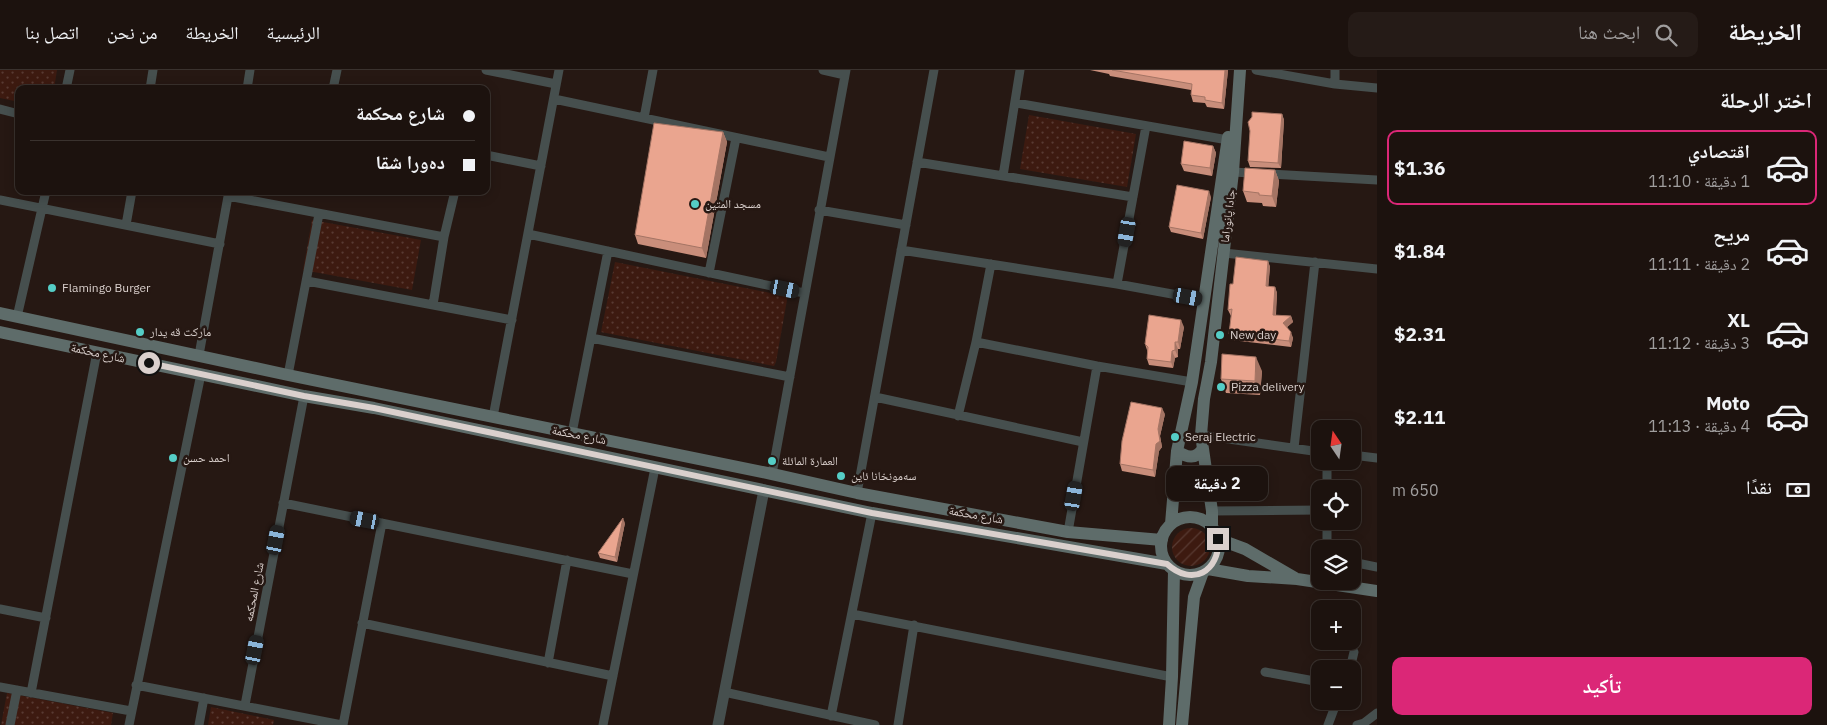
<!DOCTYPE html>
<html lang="ar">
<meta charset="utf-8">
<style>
body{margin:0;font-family:"IBM Plex Sans","Noto Naskh Arabic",sans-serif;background:#251b17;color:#f1f3f6;direction:rtl;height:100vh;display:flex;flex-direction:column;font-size:19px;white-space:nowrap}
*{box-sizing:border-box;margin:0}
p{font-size:16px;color:#a09e9e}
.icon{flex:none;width:28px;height:28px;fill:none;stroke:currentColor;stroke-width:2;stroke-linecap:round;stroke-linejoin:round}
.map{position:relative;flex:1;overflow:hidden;direction:ltr}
.side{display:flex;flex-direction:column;background:#1c120e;width:450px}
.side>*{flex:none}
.banner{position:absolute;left:15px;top:15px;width:475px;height:110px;border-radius:10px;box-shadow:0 2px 12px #0003,0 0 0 1px #3a322e;direction:rtl;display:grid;align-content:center;height:110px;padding:0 15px;background:#1c120e}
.needle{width:32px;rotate:347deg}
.fabs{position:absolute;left:1311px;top:350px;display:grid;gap:10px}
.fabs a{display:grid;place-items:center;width:50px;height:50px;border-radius:10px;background:#1c120e;box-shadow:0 2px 12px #0003,0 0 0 1px #3a322e;font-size:25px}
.end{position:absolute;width:22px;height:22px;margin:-11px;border:6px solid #dad0cd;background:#111;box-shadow:0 0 0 2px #111}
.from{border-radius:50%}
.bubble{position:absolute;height:35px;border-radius:10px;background:#1c120e;box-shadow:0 2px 12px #0003,0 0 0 1px #3a322e;font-size:16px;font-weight:700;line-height:35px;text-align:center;direction:rtl}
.car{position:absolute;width:15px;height:30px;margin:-15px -8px;border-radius:6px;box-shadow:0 0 4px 1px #0007;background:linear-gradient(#222 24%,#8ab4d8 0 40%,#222 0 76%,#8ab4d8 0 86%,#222 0)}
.banner b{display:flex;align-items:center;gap:18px;height:48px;font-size:19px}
.banner b+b{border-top:1px solid #3a322e}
.banner i{width:12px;height:12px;background:#f1f3f6}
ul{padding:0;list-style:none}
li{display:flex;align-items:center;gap:15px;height:75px;margin:0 10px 8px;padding:0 5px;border:2px solid transparent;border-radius:10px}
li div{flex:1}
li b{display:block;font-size:19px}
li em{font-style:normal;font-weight:700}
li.active{border-color:#db2777}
li>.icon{width:45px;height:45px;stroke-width:1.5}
h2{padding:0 15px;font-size:22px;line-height:60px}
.pay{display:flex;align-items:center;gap:12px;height:55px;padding:0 15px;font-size:19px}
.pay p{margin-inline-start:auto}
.button{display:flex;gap:10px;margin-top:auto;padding:10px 15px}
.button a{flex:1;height:58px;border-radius:10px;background:#db2777;color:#fff;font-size:20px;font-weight:700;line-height:58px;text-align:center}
header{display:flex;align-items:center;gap:30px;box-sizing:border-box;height:70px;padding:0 25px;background:#1c120e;border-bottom:1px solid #3a322e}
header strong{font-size:24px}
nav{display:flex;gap:28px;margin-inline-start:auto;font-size:18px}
.search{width:350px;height:45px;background:#251b17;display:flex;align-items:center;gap:12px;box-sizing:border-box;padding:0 18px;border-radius:10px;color:#a09e9e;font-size:19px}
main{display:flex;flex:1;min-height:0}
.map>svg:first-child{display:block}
.grass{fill:url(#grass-dots)}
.garden{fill:url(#garden-furrows)}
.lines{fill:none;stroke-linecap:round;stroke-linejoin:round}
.minor{stroke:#464f4e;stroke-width:9}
.tertiary{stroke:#464f4e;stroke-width:11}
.secondary{stroke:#5e6c6a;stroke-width:12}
.wall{fill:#c98e7b}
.shaded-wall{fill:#a47464}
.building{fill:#eaa58f;stroke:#a47464}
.route{stroke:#dad0cd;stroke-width:6}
.poi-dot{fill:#55cdc6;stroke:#261813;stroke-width:2}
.labels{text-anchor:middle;stroke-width:5;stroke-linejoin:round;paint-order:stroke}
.poi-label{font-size:12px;fill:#dad0cd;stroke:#261813;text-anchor:start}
.street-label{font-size:12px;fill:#dad0cd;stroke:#261813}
</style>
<header>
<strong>الخريطة</strong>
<div class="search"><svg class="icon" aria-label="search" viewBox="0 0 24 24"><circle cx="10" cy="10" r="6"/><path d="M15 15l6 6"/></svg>ابحث هنا</div>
<nav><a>الرئيسية</a><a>الخريطة</a><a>من نحن</a><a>اتصل بنا</a></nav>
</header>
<main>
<section class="side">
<h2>اختر الرحلة</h2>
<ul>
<li class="active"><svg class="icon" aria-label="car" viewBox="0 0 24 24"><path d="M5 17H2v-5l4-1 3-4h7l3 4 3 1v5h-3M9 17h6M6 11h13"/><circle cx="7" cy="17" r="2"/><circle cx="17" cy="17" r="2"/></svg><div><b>اقتصادي</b><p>1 دقيقة · 11:10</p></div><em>$1.36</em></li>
<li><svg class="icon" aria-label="car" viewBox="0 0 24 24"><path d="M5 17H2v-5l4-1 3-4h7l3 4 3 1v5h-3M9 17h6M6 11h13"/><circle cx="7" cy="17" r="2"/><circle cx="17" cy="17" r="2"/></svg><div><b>مريح</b><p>2 دقيقة · 11:11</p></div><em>$1.84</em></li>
<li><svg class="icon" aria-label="car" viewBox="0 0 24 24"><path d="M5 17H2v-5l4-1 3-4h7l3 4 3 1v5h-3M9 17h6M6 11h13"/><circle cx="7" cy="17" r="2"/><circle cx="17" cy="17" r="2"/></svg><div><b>XL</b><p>3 دقيقة · 11:12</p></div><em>$2.31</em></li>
<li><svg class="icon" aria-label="car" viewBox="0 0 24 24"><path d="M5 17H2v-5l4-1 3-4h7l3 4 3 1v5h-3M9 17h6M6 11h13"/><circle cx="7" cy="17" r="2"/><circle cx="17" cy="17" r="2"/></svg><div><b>Moto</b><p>4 دقيقة · 11:13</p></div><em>$2.11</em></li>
</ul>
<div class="pay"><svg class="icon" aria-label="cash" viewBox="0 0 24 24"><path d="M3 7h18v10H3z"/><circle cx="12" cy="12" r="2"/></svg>نقدًا<p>650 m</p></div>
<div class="button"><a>تأكيد</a></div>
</section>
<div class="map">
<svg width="1377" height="655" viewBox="0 0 1377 655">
<defs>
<pattern id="grass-dots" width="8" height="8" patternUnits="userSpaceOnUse" patternTransform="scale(1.25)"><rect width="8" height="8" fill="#3d1a10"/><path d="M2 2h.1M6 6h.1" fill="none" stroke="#583a32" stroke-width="1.8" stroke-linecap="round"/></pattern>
<pattern id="garden-furrows" width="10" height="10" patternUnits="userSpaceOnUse" patternTransform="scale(1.25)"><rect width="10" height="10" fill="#3d1a10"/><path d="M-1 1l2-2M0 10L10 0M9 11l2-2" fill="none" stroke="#583a32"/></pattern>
</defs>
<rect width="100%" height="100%" fill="#261813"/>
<!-- grass -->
<path class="grass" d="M0,0H57L54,19H19V32L0,28Z
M1029,45L1136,64L1127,117L1020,99Z
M312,150L421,170L412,220L303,200Z
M615,192L786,226L787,230L776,292L774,296L601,262Z
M7,623L113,643L111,655H1Z
M211,637L274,650L273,655H208Z"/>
<!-- garden -->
<path class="garden" d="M1172 477a19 19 0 1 1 38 0a19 19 0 1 1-38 0Z"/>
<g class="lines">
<!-- minor -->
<path class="minor" d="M486,0L556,14
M823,0L845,5
M1256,0L1335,14L1377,18
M1335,14V0
M66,19L70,0
M150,19L153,0
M247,19L250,0
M333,19L337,0
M554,29L829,87
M1016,33L1228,70
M0,39L19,44
M644,48L653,0
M486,85L541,96
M917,92L1133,127
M1233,102L1377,110
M1003,106L1020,0
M228,126L444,167
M0,130L220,174
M819,140L906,155
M126,155L132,121
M528,164L804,223
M901,180L1117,214L1205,230
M1224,183L1377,199
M709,203L736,68
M307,211L512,250
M1117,214L1146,56
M433,235L444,167L455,121
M17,247L46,121
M591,268L790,307
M976,272L1097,296L1192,312
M199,285L229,121
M288,305L319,144
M875,327L1083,372
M958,346L976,272L991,194
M493,347L559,0
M572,363L608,181
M1201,365L1320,382
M1294,378L1315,192
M1352,385L1377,388
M1327,391V419
M772,404L846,0
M857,423L934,0
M283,433L633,504
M1212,441L1320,440
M1327,451V479
M1068,462L1097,296
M1352,492L1377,497
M0,539L46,548
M852,544L1172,607
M362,553L613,606
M548,593L567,490
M1350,599L1354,582
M1265,602L1320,612
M136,615L342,655
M0,617L131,641
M724,622L875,655
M31,623L97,282
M245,635L304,326
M831,646L872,443
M10,655L17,620
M129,655L201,304
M199,655L204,628
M343,655L382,453
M603,655L655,398
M898,655L914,555
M1328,655L1337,631
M1357,655L1364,653L1377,643"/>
<!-- tertiary -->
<path class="tertiary" d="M718,655L764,420"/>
<!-- secondary -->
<path class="secondary" d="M0,243L288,305L772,404L857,423L1068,462L1162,470
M0,262L304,326L374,338L872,443L1167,494
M1177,381C1186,387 1195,390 1202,380
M1161 476a29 29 0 1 1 58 0a29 29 0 1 1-58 0Z
M1171,454L1177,381L1192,312L1228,67
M1212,457V441L1201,365L1204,329L1211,292L1233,102L1240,0
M1218,469L1245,479L1295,508
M1208,499L1248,506L1297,509L1377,521
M1169,655L1172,607L1174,500
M1182,655L1194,527L1203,502"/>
</g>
<!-- wall -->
<path class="wall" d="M1090,0H1228L1224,39L1207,37L1205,33L1193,32L1191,25V20L1110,6L1109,4Z
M1282,44L1284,50L1281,98L1250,97L1248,91Z
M723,62L727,72L706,188L638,174L635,165Z
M1213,76L1216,83L1212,106L1184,101L1181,94Z
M1275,100L1279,111L1276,137L1263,136L1262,133L1247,132L1243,121Z
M1211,127L1203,169L1171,162L1169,157Z
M1268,191L1270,197L1268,216L1275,217L1277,223L1276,245L1291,246L1293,252L1287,257L1293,268L1291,277L1231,270L1229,264L1231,246L1228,240L1233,214Z
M1184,257L1180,279H1178V287L1175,288L1173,298L1149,295L1147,289V280L1145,274Z
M1262,301L1260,325L1226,323L1221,309Z
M1165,344L1160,366L1162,377L1159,381L1155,407L1122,401L1120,394Z
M625,453L617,492L600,488L598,483Z"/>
<!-- shaded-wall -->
<path class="shaded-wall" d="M1225,0H1228L1224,39L1222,33Z
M1282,44L1284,50L1281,98L1278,93Z
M723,62L727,72L706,188L702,178Z
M1213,76L1216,83L1212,106L1210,98Z
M1275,100L1279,111L1276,137L1272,126Z
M1209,121L1211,127L1203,169L1201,163Z
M1268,191L1270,197L1268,222L1266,216Z
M1275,217L1277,223L1275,251L1273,245Z
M1291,246L1293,252L1285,259L1283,253Z
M1181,250L1184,257L1180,279L1178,272Z
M1291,262L1293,268L1291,277L1289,271Z
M1175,272L1178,279V287L1175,280Z
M1172,281L1175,288L1173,298L1171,292Z
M1256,287L1262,301L1260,325L1255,311Z
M1162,338L1165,344L1160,366L1162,377L1159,381L1155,407L1153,400L1158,359Z
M623,448L625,453L617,492L615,487Z"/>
<!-- building -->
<path class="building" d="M1112,0H1225L1222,33L1205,30V27L1191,25L1192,14Z
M1252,42L1282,44L1278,93L1248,91L1250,61L1248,52L1252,47Z
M654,53L723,62L702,178L635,165Z
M1184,71L1213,76L1210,98L1181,94Z
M1245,98L1275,100L1272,126L1259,125V123L1243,121Z
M1177,115L1209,121L1201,163L1169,157Z
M1236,187L1268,191L1266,216L1275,217L1273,245L1291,246L1283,253L1291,262L1289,271L1229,264L1232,239L1228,240L1230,214H1233Z
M1149,245L1181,250L1178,272H1175V280L1172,281L1171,292L1147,289L1148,277L1145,274Z
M1222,284L1256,287L1255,311L1221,309Z
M1131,332L1162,338L1158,359L1160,371L1156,374L1153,400L1120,394L1122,371Z
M623,448L615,487L598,483Z"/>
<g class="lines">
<!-- route -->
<path class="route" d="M149,293L304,326L374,338L872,443L1167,494C1192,517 1220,502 1218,469"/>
</g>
<!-- markers -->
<g class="poi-dot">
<circle cx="695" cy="134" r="5"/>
<circle cx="52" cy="218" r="5"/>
<circle cx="140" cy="262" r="5"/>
<circle cx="1220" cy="265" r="5"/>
<circle cx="1221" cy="317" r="5"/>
<circle cx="1175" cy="367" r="5"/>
<circle cx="173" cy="388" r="5"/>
<circle cx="772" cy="391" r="5"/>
<circle cx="841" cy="406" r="5"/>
</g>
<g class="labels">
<!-- poi labels -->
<g class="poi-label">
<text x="705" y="138">مسجد المتين</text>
<text x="62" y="222">Flamingo Burger</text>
<text x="150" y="266">ماركت قه يدار</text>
<text x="1230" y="269">New day</text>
<text x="1231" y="321">Pizza delivery</text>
<text x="1185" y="371">Seraj Electric</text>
<text x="183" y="392">احمد حسن</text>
<text x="782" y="395">العمارة المائلة</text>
<text x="851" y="410">سەمونخانا ئاین</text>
</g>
<!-- street labels -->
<g class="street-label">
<text transform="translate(1228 146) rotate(-83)" y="4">جادا پانوراما</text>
<text transform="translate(98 283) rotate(12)" y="4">شارع محكمة</text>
<text transform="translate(579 365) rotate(11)" y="4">شارع محكمة</text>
<text transform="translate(976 445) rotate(10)" y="4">شارع محكمة</text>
<text transform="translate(254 522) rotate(-79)" y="4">شارع المحكمه</text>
</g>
</g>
</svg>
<div class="fabs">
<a><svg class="needle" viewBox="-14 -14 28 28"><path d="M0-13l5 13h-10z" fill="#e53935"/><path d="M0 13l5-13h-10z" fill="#a09e9e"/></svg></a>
<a><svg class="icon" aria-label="locate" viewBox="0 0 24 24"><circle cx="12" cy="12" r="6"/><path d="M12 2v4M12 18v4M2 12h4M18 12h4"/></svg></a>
<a><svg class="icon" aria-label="layers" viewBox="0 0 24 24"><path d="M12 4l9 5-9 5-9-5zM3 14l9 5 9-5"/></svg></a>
<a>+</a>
<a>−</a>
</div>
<i class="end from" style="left:149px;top:293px"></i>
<i class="end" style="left:1218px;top:469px"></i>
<div class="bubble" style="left:1166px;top:396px;width:102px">2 دقيقة</div>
<i class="car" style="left:1127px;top:162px;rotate:190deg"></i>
<i class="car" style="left:785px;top:219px;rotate:102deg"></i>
<i class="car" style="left:1188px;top:227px;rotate:100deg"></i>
<i class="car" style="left:1074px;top:426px;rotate:10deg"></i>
<i class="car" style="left:365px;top:450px;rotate:281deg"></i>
<i class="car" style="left:276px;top:470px;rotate:11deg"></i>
<i class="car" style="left:255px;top:580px;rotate:11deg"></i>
<div class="banner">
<b><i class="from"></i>شارع محكمة</b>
<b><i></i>ده‌ورا شقا</b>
</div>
</div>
</main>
